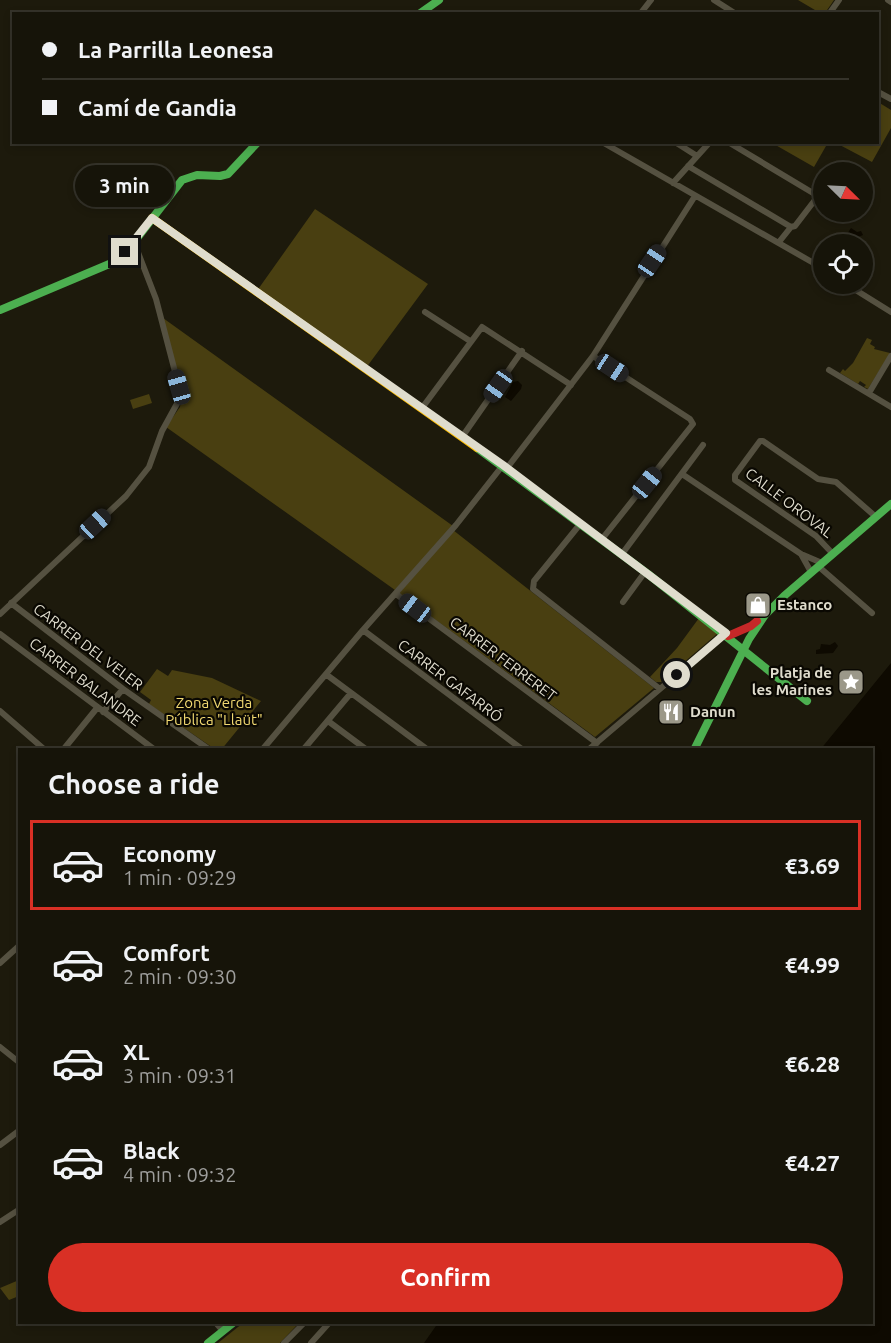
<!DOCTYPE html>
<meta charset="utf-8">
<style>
body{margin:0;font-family:Ubuntu,sans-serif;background:#1f1d12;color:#f1f3f6;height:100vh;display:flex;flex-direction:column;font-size:22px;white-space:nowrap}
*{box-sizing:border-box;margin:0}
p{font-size:20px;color:#9e9e9c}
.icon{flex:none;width:33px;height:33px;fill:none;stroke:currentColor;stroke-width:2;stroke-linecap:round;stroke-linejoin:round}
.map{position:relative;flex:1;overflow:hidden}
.side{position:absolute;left:18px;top:748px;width:855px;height:576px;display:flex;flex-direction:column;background:#161409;border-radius:0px;box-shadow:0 3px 9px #0003,0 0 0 2px #35332a}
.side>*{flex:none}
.top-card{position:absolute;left:12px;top:12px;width:867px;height:132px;border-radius:0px;box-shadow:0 3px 9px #0003,0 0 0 2px #35332a;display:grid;align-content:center;height:132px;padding:0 30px;background:#161409}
.needle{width:39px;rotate:114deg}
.controls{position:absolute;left:813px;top:162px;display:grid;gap:12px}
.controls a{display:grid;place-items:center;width:60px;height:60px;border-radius:50%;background:#161409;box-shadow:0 3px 9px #0003,0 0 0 2px #35332a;font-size:30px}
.end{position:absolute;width:27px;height:27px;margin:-14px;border:8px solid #dfdccd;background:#111;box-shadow:0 0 0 3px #111}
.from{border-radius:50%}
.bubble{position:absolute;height:42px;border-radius:21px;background:#161409;box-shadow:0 3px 9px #0003,0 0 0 2px #35332a;font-size:20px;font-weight:600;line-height:42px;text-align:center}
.car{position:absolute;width:18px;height:36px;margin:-18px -9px;border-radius:8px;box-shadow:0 0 4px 2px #0007;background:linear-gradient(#222 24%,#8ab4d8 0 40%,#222 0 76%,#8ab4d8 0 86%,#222 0)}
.top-card b{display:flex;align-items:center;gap:21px;height:57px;font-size:22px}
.top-card b+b{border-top:2px solid #35332a}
.top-card i{width:15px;height:15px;background:#f1f3f6}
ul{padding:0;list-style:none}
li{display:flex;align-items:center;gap:18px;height:90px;margin:0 12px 9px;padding:0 18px;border:3px solid transparent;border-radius:0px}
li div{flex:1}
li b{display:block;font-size:22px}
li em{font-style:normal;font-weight:600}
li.selected{border-color:#d93025}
li>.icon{width:54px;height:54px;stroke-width:1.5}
h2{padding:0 30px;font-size:27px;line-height:72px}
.button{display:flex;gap:12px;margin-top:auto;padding:12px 30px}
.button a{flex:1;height:69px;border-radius:36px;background:#d93025;color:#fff;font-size:24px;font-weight:600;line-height:69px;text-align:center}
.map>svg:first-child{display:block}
.green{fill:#493f11}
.water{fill:#0e0a01}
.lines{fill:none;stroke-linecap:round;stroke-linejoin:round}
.street{stroke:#555141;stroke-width:6}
.fast{stroke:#4caf50;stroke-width:8}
.slow{stroke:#ffc107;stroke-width:8}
.jam{stroke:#c62828;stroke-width:8}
.route{stroke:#dfdccd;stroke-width:8}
.labels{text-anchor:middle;stroke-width:4.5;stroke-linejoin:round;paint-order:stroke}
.street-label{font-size:15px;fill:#dfdccd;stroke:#0a0802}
.poi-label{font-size:15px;font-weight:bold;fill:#dfdccd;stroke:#0a0802;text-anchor:start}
.park-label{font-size:15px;fill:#f1d971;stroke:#0a0802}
</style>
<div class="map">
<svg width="891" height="1343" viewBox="0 0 891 1343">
<rect width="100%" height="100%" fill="#1d1a0c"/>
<!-- green -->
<path class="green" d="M798,0H834L825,13H820Z
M878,102L891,110V128L872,162L836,143L878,142Z
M772,143H821L826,146L814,167Z
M315,209L428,284L363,372L254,295Z
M163,318L453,526L395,590L166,427L180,407L182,393Z
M867,338L872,340L870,344L875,347L874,349L890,353L868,389L864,387L866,385L860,381L858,384L840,373L843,369L845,371L853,363Z
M149,394L152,403L133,409L130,400Z
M453,530L654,688L595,737L399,593Z
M699,618L716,631L717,634L661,682H656L650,677L677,648Z
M157,669L168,676L172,670L212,678L261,701L221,750H216L149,704L151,700L140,692Z
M19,1280V1296L9,1300L0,1288Z
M243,1323H299L280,1343H218Z"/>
<!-- water -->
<path class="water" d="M851,228L857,232L861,231L863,235L858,237L853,244H841Z
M518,381L522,385L521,389L511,401L505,397L513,382Z
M835,642L838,646L833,653L816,654V650L820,649L821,644L830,645Z
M891,663V1343H424L438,1323H872V750H820Z"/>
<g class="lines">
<!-- street -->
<path class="street" d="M714,0L736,14
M888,0L891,2
M640,14L651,0
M829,14L839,0
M878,92L891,99
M602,142L824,269
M675,142L697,156
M728,142L818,196L795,226L791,227L779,242
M688,166L791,227
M673,183L710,142
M846,284L891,312
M425,312L470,341
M593,356L690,419L693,424L602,539
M829,370L891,407
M869,393L891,356
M422,408L482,327L571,385
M462,437L522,351
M507,468L593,356L695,196
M682,474L801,554L822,563
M581,523L534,581L533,589L660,689
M622,554L703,445
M801,554L811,572
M833,554L816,536L735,480V475L760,441H763L818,479L836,482L876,517
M818,566L872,613
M396,594L597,743
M623,602L645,572
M11,603L123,689L210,750
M0,614L126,496L149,467L162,431L179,400V387L156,299L134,242
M363,630L523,750
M0,634L155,750
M327,675L428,750
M0,711L45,750
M103,712L123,689
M328,721L367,750
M63,750L97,708
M262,750L363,630L456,525L503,465
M303,750L351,693
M588,750L726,633
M0,963L20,945
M0,1047L20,1063
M0,1145L20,1130
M0,1222L20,1209
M216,1323L223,1331
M284,1343L304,1323
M311,1343L329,1323"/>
<!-- fast -->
<path class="fast" d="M419,14L439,0
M0,310L114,262L131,246L182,180L197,175L220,176L228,174L258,142
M477,448L648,574L807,701
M694,750L749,639L765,615L784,596L891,504
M208,1343L233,1323"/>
<!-- slow -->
<path class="slow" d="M152,218L477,448"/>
<!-- jam -->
<path class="jam" d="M728,636L751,626L757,621"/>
</g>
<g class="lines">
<!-- route -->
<path class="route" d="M125,252L152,218L503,465L726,633L677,675"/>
</g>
<!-- icons -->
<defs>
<symbol id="shop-square" viewBox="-11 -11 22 22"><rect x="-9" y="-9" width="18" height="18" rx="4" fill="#9b9889" stroke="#0a0802"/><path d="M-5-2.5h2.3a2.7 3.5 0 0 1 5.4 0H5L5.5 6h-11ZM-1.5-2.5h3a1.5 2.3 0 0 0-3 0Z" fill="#fff"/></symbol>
<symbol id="sight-square" viewBox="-11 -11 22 22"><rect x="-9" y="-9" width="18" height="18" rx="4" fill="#9b9889" stroke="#0a0802"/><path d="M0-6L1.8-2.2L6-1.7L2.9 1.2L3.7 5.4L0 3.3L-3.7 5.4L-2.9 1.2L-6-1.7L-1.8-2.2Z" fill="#fff"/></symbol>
<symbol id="restaurant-square" viewBox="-11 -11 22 22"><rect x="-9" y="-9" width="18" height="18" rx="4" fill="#9b9889" stroke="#0a0802"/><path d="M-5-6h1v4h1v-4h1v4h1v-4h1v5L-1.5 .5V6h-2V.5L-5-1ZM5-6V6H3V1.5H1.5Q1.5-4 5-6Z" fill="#fff"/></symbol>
</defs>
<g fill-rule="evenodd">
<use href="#shop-square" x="743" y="590" width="30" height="30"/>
<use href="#sight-square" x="836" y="667" width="30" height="30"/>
<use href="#restaurant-square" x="656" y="697" width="30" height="30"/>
</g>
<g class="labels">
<!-- street labels -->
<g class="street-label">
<text transform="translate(789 503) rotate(37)" y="5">CALLE OROVAL</text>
<text transform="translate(88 647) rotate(37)" y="5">CARRER DEL VELER</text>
<text transform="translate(503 659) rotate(37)" y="5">CARRER FERRERET</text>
<text transform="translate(450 681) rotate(37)" y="5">CARRER GAFARRÓ</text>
<text transform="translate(85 682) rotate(37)" y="5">CARRER BALANDRE</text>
</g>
<!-- poi labels -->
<g class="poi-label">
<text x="777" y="610">Estanco</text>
<text x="832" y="678" text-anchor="end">Platja de<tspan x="832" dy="17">les Marines</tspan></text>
<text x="690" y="717">Danun</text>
</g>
<!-- park labels -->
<g class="park-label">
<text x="214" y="708">Zona Verda<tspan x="214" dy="17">Pública "Llaüt"</tspan></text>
</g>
</g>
</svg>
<div class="controls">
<a><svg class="needle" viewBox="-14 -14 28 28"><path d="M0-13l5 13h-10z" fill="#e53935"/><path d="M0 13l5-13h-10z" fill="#9e9e9c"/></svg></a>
<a><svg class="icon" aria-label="locate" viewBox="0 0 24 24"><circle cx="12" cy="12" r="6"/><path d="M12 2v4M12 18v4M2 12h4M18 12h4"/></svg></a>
</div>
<i class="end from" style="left:677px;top:675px"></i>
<i class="end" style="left:125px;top:252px"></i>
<div class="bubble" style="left:75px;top:165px;width:99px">3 min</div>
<i class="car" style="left:652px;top:261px;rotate:34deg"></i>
<i class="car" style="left:612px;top:368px;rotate:123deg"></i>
<i class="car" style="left:498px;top:386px;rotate:215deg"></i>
<i class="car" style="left:179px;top:387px;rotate:344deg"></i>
<i class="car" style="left:647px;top:483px;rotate:39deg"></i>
<i class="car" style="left:95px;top:524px;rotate:47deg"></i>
<i class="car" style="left:415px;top:608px;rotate:307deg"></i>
<div class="top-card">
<b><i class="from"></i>La Parrilla Leonesa</b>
<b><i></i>Camí de Gandia</b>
</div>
<section class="side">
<h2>Choose a ride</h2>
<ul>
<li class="selected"><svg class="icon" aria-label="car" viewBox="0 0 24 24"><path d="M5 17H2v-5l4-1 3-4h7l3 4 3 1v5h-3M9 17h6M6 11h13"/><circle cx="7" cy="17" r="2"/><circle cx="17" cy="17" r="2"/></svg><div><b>Economy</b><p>1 min · 09:29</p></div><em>€3.69</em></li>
<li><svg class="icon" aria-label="car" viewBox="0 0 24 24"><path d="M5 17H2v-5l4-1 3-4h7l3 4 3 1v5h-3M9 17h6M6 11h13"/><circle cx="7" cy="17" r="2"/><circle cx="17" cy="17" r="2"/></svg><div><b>Comfort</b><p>2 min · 09:30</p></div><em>€4.99</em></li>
<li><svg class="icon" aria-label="car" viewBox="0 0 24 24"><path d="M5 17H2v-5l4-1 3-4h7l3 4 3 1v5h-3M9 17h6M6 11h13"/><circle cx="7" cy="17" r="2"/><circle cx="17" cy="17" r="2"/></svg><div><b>XL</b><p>3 min · 09:31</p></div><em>€6.28</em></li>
<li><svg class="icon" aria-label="car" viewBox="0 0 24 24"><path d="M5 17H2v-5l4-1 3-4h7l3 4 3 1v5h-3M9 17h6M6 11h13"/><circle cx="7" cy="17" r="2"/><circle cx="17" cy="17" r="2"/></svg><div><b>Black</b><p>4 min · 09:32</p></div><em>€4.27</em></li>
</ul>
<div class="button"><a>Confirm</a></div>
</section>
</div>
